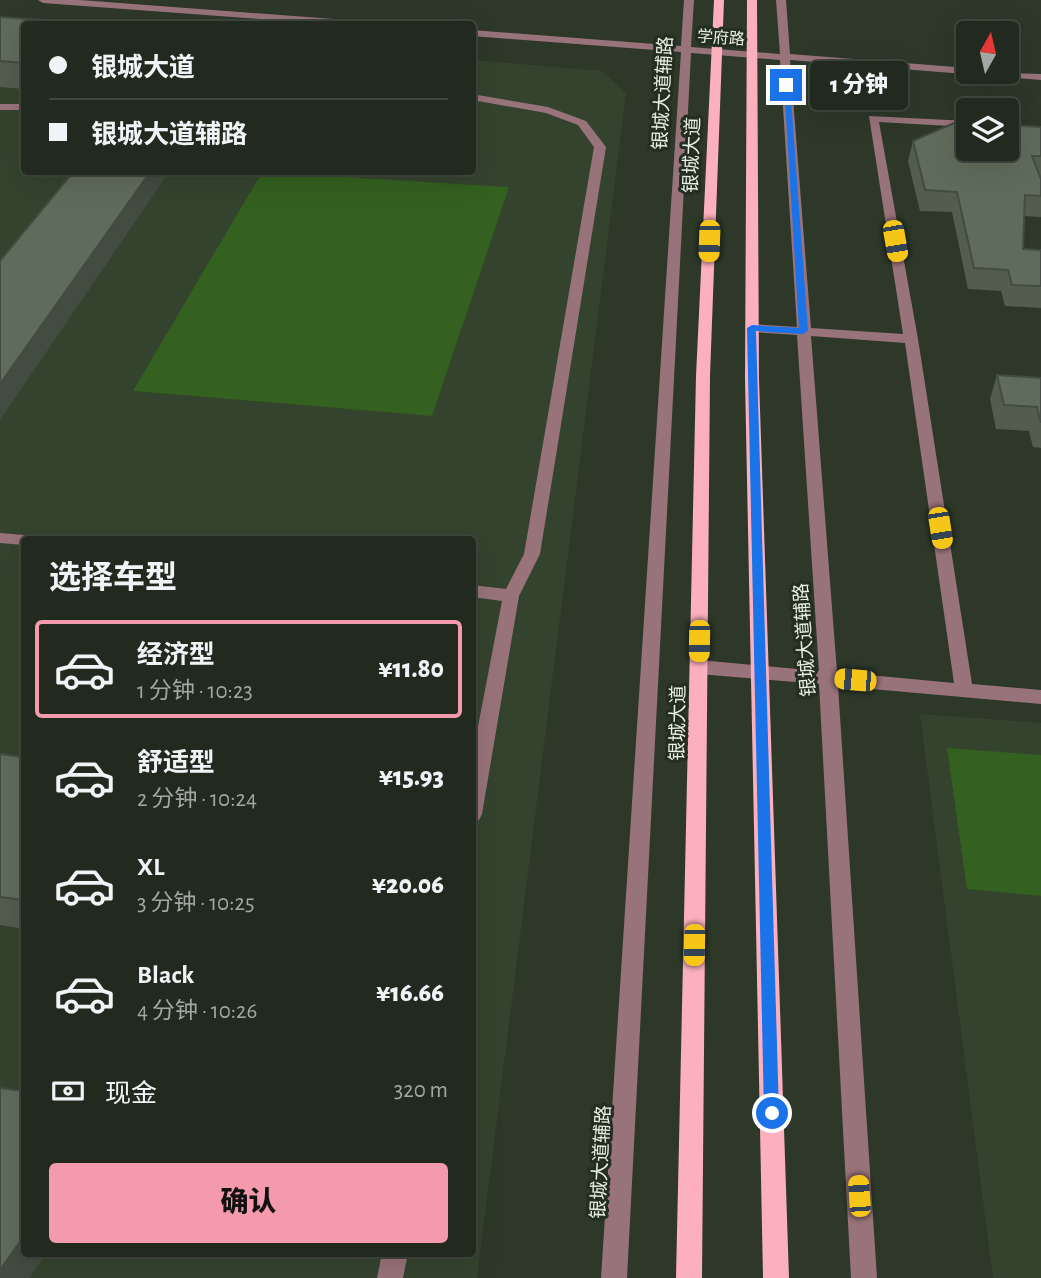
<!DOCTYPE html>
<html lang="zh">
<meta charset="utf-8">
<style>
body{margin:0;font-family:"Alegreya Sans","Noto Sans SC",sans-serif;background:#2a3228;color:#f1f3f6;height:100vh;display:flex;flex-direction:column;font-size:26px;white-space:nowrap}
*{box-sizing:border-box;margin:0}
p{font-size:23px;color:#a2a7a4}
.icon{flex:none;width:38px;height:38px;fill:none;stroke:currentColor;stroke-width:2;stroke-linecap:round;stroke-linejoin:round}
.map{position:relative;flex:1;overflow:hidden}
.panel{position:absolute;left:21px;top:536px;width:455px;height:721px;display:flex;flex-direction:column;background:#222a1f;border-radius:7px;box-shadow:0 7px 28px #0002,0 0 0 2px #3f463d}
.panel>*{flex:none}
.hud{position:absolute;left:21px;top:21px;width:455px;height:154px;border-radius:7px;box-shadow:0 7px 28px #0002,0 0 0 2px #3f463d;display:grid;align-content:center;height:154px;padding:0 28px;background:#222a1f}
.needle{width:46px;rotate:8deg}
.tools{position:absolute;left:956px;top:21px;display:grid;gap:14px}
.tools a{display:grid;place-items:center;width:63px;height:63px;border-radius:7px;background:#222a1f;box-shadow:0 7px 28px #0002,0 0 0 2px #3f463d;font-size:35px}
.end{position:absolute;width:32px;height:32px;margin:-16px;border:9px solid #1a73e8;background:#fff;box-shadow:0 0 0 4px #fff}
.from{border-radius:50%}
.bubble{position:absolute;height:49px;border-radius:7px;background:#222a1f;box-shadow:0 7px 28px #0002,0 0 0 2px #3f463d;font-size:23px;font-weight:800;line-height:49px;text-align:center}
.car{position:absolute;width:21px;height:42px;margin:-21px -10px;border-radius:9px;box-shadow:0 0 5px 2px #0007;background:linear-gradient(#f5c518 24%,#345 0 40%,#f5c518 0 76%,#345 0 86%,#f5c518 0)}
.hud b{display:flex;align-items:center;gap:24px;height:66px;font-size:26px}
.hud b+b{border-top:2px solid #3f463d}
.hud i{width:18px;height:18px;background:#f1f3f6}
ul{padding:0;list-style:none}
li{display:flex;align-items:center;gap:21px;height:98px;margin:0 14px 10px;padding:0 14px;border:4px solid transparent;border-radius:7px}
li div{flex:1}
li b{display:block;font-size:26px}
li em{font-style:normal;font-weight:800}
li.active{border-color:#f39aac}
li>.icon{width:63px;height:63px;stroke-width:1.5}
h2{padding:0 28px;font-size:32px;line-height:84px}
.pay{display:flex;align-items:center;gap:18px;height:77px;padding:0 28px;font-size:26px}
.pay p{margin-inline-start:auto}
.cta{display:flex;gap:14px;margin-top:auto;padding:14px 28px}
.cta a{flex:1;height:80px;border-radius:7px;background:#f39aac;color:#111;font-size:28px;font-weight:800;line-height:80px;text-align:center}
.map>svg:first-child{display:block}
.built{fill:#34432e;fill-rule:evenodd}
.green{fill:#346020}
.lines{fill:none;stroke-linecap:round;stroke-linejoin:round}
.minor{fill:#98737a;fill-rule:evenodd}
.major{fill:#fcb0be;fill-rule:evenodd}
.wall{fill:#535d4e}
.shaded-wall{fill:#434c40}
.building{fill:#606c5b;stroke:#434c40;stroke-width:2}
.route{fill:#1a73e8}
.labels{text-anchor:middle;stroke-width:6;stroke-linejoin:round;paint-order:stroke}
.far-street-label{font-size:16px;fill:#e7eee4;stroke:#232e20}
.street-label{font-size:19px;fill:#e7eee4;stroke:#232e20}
</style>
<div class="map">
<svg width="1041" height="1278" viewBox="0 0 1041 1278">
<rect width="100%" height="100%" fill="#2d3829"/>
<!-- built -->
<path class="built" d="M0,24L24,26V172H472L473,60L602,71L626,93L477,1278H0ZM24,539H472V1253H24Z
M920,714L1041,723V1278H993Z"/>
<!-- green -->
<path class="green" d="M262,172L509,187L432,416L133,391Z
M947,748L1041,755V896L967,889Z"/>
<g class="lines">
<!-- minor -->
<path class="minor" d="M38,0H80L360,21L365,24H328L43,3Z
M684,0H694L691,47L780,54L776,0H786L790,54L968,68V72L1041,74V80L790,60L811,328L903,334L869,116L968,121V127L879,122L918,339L972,684L1041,690V704L838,686L877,1278H851L819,684L699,674L693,672L690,667L693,662L699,660L819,671L797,335L752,332L745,328L752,324L797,327L780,60L691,53L627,1278H601L681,52L472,36V30L681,46ZM811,336L905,343L954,683L837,672Z
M472,94L548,107L586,121L606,147L540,554L519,596L482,814L479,820L472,822V758L502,601L472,597V585L506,589L524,554L594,147L578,125L546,113L472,100Z
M0,104H24V110H0Z
M0,533L24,535L32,539H24V545L0,543Z
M382,1253H408L403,1278H377Z"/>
<!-- major -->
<path class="major" d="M714,0H724L710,376L702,1278H676L696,376Z
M747,0H757L759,379L789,1278H763L745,379Z"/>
</g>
<!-- wall -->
<path class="wall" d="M0,17L24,24V89L0,87Z
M1041,127V177L1040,176L1041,179V217L1024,216L1023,249L1041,250V308L1005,306L1001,291L968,289L952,212L920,211L908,161L913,141Z
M997,375L1041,378V448L1033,447L1029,431L996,429L990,399Z
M0,754L24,757V929L0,925Z"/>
<!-- shaded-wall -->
<path class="shaded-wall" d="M150,172H169L0,420V384Z
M24,1236V1253H47L29,1278H0V1270Z"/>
<!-- building -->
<path class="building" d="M0,17L97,24H24V63L0,61Z
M954,123H968V149H1006V125L1041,127V156H1032L1041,179V196L1025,195L1023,249L1041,250V286L1012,285L1008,270L974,268L957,192L925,190L913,141Z
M73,172H150L0,384V261Z
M997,375L1041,378V423L1037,407L1004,405Z
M0,754L24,757V900L0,897Z
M0,1088L24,1091V1236L0,1270Z"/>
<!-- route -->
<path class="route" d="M784,83L790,85L808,331L803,334L756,331L779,1113L777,1118L772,1120L766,1118L764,1113L747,328L752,325L799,328Z"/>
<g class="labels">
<!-- far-street labels -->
<g class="far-street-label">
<text transform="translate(721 37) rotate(4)" y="6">学府路</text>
</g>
<!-- street labels -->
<g class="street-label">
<text transform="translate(662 93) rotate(-87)" y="7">银城大道辅路</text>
<text transform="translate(691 155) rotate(-88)" y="7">银城大道</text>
<text transform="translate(804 640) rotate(-94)" y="7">银城大道辅路</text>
<text transform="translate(677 723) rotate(-89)" y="7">银城大道</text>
<text transform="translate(600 1162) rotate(-87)" y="7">银城大道辅路</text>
</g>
</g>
</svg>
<div class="tools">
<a><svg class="needle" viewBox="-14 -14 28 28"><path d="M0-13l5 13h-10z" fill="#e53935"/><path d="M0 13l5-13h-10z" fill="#a2a7a4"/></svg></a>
<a><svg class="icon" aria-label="layers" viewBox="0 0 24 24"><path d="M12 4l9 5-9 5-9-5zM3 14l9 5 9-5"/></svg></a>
</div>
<i class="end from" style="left:772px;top:1113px"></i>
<i class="end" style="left:786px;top:85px"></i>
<div class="bubble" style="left:810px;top:61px;width:98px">1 分钟</div>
<i class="car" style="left:709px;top:241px;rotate:182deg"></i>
<i class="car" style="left:895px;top:241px;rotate:170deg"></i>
<i class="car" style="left:940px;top:528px;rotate:171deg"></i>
<i class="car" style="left:699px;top:641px;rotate:181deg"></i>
<i class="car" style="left:855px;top:680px;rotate:275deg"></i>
<i class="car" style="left:694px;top:945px;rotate:181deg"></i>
<i class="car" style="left:859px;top:1196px;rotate:356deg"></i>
<div class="hud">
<b><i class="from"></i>银城大道</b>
<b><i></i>银城大道辅路</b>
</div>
<section class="panel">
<h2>选择车型</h2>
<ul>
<li class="active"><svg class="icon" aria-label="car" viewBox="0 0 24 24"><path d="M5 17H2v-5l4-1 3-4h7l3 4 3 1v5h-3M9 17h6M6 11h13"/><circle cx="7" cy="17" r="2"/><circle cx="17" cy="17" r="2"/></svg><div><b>经济型</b><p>1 分钟 · 10:23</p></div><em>¥11.80</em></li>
<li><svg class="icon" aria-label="car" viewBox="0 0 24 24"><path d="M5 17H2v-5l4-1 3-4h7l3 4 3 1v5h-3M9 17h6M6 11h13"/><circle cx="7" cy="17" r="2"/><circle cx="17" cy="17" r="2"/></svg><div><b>舒适型</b><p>2 分钟 · 10:24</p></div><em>¥15.93</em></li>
<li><svg class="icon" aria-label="car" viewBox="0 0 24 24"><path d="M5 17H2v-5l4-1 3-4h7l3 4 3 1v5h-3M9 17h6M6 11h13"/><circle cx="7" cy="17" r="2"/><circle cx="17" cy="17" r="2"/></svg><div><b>XL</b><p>3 分钟 · 10:25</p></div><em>¥20.06</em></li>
<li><svg class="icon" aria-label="car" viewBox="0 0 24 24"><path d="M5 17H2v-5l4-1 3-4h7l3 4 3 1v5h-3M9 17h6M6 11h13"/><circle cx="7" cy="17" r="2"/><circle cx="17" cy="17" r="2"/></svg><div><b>Black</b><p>4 分钟 · 10:26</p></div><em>¥16.66</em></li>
</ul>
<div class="pay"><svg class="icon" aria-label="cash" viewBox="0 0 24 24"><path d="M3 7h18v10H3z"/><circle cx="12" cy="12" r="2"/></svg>现金<p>320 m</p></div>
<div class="cta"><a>确认</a></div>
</section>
</div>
